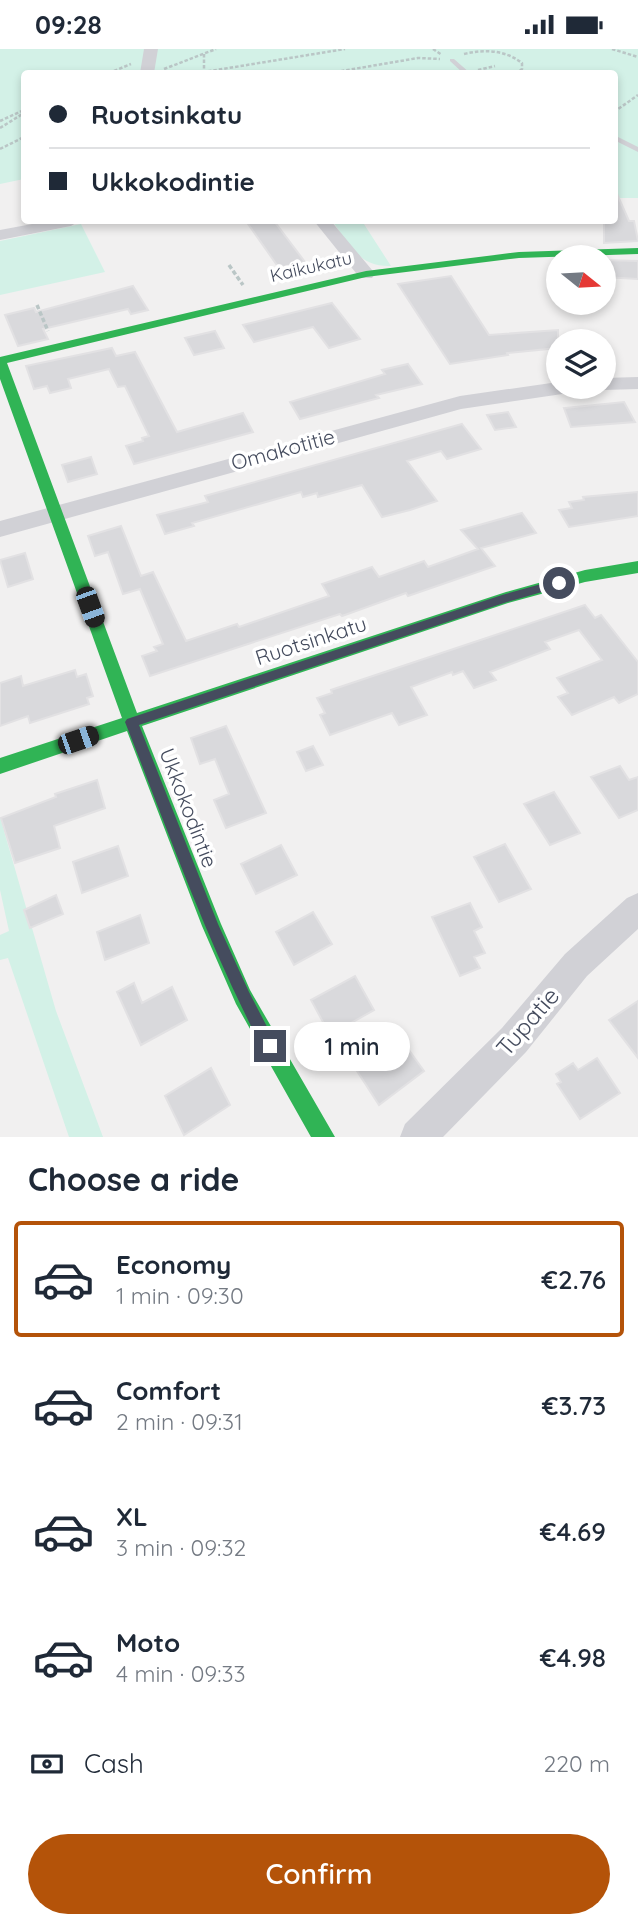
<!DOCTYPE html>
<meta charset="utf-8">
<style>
body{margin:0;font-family:Quicksand,sans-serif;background:#f6f6f7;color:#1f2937;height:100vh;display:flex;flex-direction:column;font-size:26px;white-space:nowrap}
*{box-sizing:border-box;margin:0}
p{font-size:23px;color:#747a83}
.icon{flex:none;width:38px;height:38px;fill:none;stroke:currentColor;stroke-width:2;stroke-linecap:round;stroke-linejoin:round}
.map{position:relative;height:1088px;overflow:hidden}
.side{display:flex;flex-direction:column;background:#fff;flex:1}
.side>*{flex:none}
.top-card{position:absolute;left:21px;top:21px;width:597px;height:154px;border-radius:7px;box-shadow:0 4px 10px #0003;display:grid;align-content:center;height:154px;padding:0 28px;background:#fff}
.needle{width:46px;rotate:108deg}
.fabs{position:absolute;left:546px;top:196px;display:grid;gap:14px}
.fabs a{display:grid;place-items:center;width:70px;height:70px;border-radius:50%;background:#fff;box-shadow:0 4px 10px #0003;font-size:35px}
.end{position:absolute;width:32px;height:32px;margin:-16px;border:9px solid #454c5e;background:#fff;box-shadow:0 0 0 4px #fff}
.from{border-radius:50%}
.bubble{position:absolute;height:49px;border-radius:24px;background:#fff;box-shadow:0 4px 10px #0003;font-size:23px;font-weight:600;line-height:49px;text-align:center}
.car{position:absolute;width:21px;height:42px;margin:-21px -10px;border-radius:9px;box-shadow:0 0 5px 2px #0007;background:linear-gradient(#222 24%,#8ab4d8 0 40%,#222 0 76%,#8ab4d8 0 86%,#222 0)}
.top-card b{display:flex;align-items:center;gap:24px;height:66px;font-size:26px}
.top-card b+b{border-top:2px solid #e0e1e3}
.top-card i{width:18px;height:18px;background:#1f2937}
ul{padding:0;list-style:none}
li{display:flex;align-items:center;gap:21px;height:116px;margin:0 14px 10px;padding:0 14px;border:4px solid transparent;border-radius:7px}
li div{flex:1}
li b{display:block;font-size:26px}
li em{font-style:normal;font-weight:600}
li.selected{border-color:#b45309}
li>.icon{width:63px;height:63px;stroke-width:1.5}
h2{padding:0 28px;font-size:32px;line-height:84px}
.pay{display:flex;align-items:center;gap:18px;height:77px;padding:0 28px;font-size:26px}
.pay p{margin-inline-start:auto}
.button{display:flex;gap:14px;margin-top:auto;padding:14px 28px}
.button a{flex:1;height:80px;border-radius:42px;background:#b45309;color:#fff;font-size:28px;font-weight:600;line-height:80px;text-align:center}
.status{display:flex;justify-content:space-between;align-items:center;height:49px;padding:0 35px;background:#fff;direction:ltr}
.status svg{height:19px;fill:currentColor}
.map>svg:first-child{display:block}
.green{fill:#d3f1e7}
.building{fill:#d9d9dc;stroke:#e2e1e3;stroke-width:2}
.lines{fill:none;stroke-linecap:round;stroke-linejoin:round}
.path-far1{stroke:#bac6c6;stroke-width:2.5;stroke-dasharray:3.5 2;stroke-linecap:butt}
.path{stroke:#bac6c6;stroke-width:3.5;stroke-dasharray:4.5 2.5;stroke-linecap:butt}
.lane{fill:#d1d1d6;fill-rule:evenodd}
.street{fill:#d1d1d6;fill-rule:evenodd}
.fast{fill:#30b455;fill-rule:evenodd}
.route{fill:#454c5e}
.labels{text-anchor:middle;stroke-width:7;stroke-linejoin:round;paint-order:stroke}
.far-street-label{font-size:18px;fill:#454c5e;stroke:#fff}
.street-label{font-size:21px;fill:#454c5e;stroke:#fff}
.near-street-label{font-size:24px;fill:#454c5e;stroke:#fff}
</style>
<div class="status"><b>09:28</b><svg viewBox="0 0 49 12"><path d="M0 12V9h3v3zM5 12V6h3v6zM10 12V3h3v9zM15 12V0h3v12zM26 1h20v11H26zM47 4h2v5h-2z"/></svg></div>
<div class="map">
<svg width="638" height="1088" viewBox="0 0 638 1088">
<rect width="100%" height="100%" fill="#f1f0f0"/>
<!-- green -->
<path class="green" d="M0,0H638V149H614V24H24V130L0,135Z
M344,172H362L391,217C359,218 349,196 333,173Z
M81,175L105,223L0,246V192Z
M0,768L56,962L103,1088H69L8,909L0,911V886L9,882L0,841Z"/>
<!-- building -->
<path class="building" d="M614,138L629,172H634L638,192L604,194V173H614Z
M246,172H274L305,213L279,219Z
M604,211L638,212V230L604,228Z
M451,227L489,286L558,281V299L507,304L508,306L450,315L398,235Z
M133,237L148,261L131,265L128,260L43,280L48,290L18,297L5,266L34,259L36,263Z
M332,254L360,290L329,299L313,278L254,293L243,276Z
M215,282L224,299L194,306L185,289Z
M112,299L116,307L135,303L177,383L243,364L253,383L134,415L126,397L143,392L142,389L149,387L125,337L118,338L109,320L68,330L71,339L50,344L47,337L34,340L26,317Z
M408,315L422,335L376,346L379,349L300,370L290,353L385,325L382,321Z
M624,353L635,373L571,378L564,359Z
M508,363L516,378L495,381L487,366Z
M462,375L481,400L447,410L441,402L407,412L437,452L410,461L382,468L362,436L318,448L317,444L303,448L301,443L192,474L194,477L165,485L157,466L208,453L205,447Z
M91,408L97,425L68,433L62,416Z
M638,443V467L569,478L559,461L572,459L569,453L584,451L583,448Z
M522,464L536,484L481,499L495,517L408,547L406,544L342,567L340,565L150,627L142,607L157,602L154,598L163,595L140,540L123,545L108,503L95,507L88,487L121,477L141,527L153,523L186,592L237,575L239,578L329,547L322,535L372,518L379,528L424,512L428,518L478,500L461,481Z
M25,504L33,530L8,538L0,511Z
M585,556L595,569L601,566L638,613V645L619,654L614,648L572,666L558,648L568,644L557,629L602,611L579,581L545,593L550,600L490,623L496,631L474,639L463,622L453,626L452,623L411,638L427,666L399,676L392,664L330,686L320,666L325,664L317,649L332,644L331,641Z
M75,621L77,628L86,625L93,647L87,649L89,655L30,674L28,667L0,677V634L21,627L23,637Z
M226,677L266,764L226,779L214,751L229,745L215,710L200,715L191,689Z
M313,697L323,716L306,722L297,703Z
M620,717L629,731L638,728V761L619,769L591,728Z
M97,731L105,759L54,777L60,799L15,814L1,769L56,748L55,745Z
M554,743L580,784L550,796L524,755Z
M505,795L531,840L499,853L474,808Z
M281,796L297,826L256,845L241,815Z
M118,797L128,827L82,844L73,813Z
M56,846L63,865L30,879L24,861Z
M470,854L482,878L474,882L485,904L474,908L480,919L460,927L432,868Z
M313,863L332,895L294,916L276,883Z
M140,866L149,894L105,911L97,883Z
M355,927L374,961L330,986L311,951Z
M134,934L142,954L172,938L187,971L141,996L117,943Z
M638,952V1009L609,971Z
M401,990L424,1022L379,1056L357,1022Z
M597,1009L620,1044L580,1070L557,1035L561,1033L556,1025L573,1014L578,1021Z
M211,1019L230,1056L184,1086L165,1047Z"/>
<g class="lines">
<!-- path-far1 -->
<path class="path-far1" d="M433,0L442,6
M612,0L638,8
M204,5V23L345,0
M464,5C485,0 505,1 522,14V20L517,24
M164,20L216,0
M478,21L495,17
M109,24L131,15
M330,24L418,9L440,10
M614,63L638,46
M0,72L24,61
M0,79L24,64
M0,100L24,88"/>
<!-- path -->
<path class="path" d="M229,216L243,236
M37,256L48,282"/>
<!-- lane -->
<path class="lane" d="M450,10H454L470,24H463L450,12Z
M614,86L638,98V103L614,91Z"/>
<!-- street -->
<path class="street" d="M144,0H158L154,24H140Z
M48,172H79L71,177L0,191V181Z
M314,172H331L372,221L375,225L372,229H360Z
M638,328V340L604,341L596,338H604V329Z
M558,333V338H579L576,342L569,344L461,360L0,488V472L460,347Z
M638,844V880L587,927L526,1003L443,1088H400L405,1075L502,979L565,905L627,849Z"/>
<!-- fast -->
<path class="fast" d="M638,199V205L519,209L366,228L7,314L137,664L506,543L585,521L638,512V524L585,533L508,554L142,677L221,875L250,941L335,1088H311L236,955L202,877L127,682L0,725V709L122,669L0,330V308L366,222L519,203Z"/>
</g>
<!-- route -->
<path class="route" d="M559,530L565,534L563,537L507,553L139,676L218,875L249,943L277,997L275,1002L270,1005L264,1002C208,897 169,784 125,673L127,670L502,546Z"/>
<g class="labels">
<!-- far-street labels -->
<g class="far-street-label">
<text transform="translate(311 218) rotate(-13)" y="6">Kaikukatu</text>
</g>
<!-- street labels -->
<g class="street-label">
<text transform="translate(283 401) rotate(-15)" y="7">Omakotitie</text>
<text transform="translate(311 592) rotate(-18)" y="7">Ruotsinkatu</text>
<text transform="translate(188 759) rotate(69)" y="7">Ukkokodintie</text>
</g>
<!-- near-street labels -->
<g class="near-street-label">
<text transform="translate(528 973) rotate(-49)" y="8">Tupatie</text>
</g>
</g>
</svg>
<div class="fabs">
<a><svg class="needle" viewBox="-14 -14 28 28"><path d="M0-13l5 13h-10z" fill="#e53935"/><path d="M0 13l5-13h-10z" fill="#747a83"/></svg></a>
<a><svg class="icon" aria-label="layers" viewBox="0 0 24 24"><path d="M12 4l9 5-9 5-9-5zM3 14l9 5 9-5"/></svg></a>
</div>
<i class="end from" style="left:559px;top:534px"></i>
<i class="end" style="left:270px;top:997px"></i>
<div class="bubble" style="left:294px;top:973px;width:116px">1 min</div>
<i class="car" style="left:90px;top:558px;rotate:160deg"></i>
<i class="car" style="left:78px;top:691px;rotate:71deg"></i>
<div class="top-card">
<b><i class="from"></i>Ruotsinkatu</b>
<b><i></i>Ukkokodintie</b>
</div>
</div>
<section class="side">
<h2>Choose a ride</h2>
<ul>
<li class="selected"><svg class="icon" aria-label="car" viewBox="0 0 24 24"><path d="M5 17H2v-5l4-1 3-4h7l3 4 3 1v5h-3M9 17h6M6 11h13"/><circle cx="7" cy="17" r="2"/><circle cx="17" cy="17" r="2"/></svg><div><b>Economy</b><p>1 min · 09:30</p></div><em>€2.76</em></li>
<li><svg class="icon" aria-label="car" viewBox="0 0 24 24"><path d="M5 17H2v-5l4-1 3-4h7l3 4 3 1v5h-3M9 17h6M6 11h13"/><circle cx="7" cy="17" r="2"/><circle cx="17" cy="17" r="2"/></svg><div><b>Comfort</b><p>2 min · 09:31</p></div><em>€3.73</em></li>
<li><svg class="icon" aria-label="car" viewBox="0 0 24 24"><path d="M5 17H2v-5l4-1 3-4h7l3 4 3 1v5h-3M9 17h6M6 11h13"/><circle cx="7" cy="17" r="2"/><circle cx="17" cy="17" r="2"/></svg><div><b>XL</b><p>3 min · 09:32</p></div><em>€4.69</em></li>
<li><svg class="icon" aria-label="car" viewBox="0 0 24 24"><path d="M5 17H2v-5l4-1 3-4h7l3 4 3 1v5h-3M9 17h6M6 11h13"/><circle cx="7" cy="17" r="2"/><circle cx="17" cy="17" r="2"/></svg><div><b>Moto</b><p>4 min · 09:33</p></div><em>€4.98</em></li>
</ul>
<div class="pay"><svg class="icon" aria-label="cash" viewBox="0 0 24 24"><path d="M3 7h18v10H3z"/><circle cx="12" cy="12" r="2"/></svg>Cash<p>220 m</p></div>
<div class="button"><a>Confirm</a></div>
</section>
